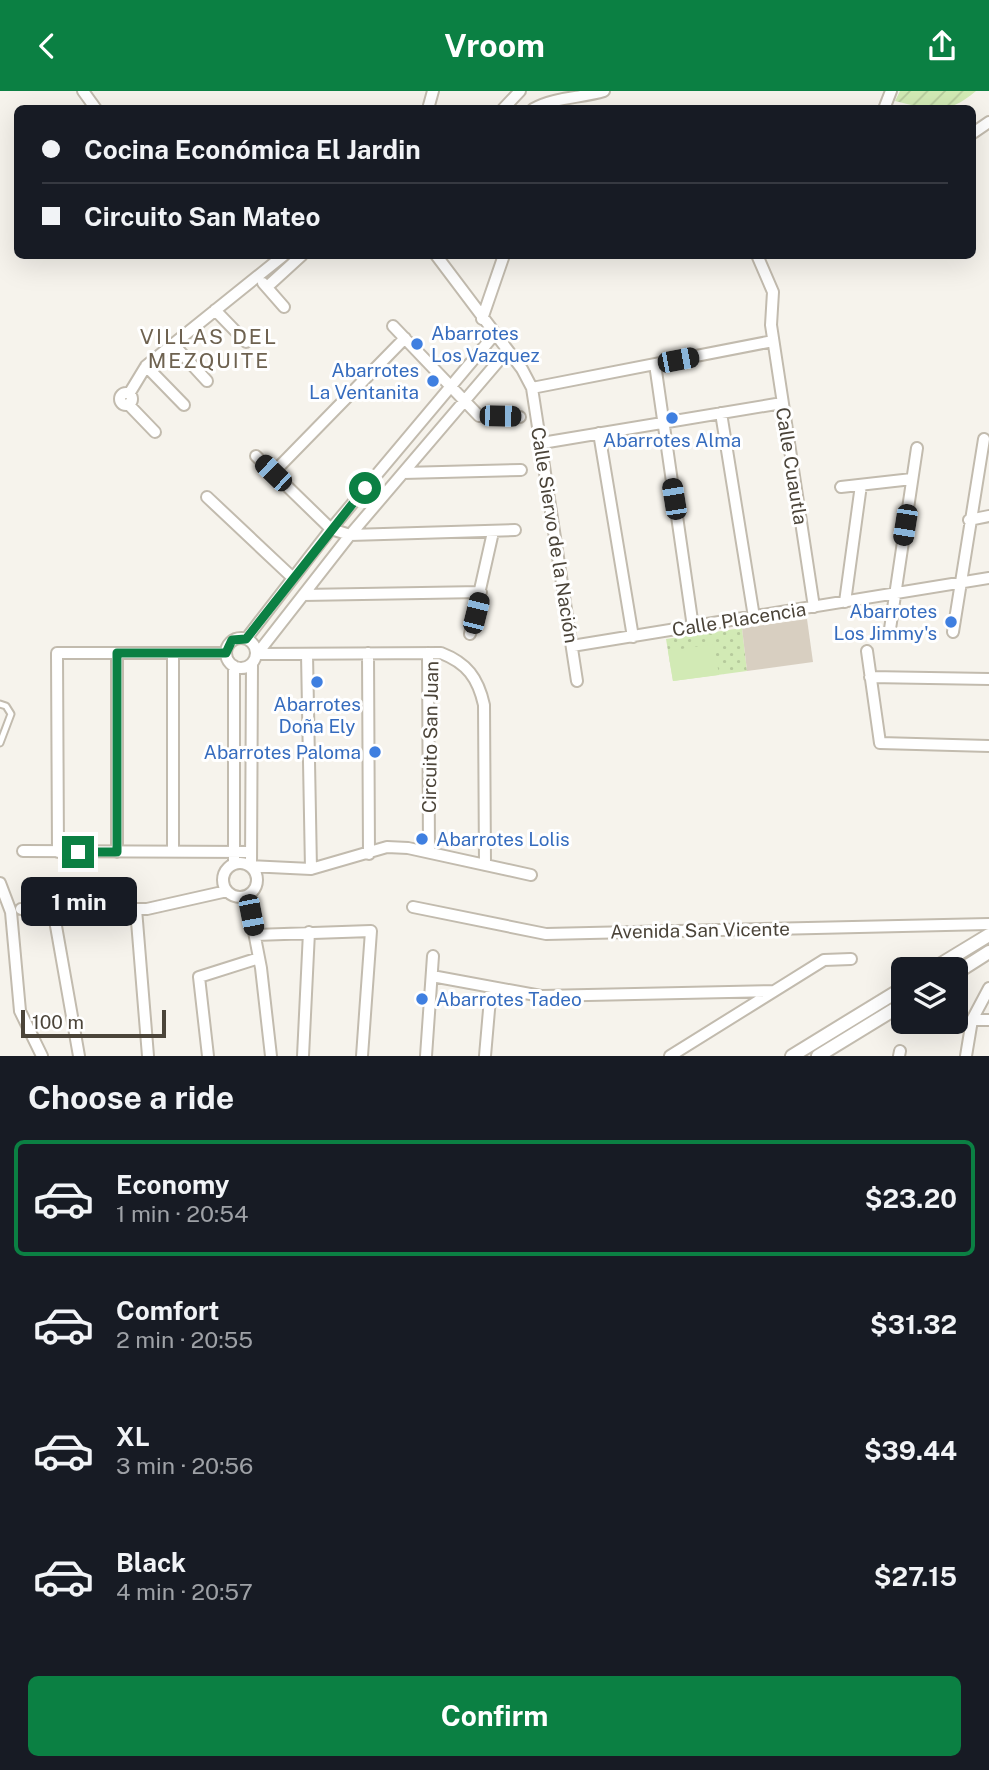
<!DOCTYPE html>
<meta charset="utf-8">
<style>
body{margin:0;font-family:"Public Sans",sans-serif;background:#242831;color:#f1f3f6;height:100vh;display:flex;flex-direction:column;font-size:26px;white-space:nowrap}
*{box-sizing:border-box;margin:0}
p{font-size:23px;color:#9ea1a6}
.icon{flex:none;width:38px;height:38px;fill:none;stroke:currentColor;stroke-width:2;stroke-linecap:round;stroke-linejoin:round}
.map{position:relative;height:965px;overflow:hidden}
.panel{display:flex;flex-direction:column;background:#171b24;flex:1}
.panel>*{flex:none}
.hud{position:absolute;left:14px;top:14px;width:962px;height:154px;border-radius:10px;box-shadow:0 7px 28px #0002;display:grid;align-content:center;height:154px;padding:0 28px;background:#171b24}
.controls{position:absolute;left:891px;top:866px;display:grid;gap:14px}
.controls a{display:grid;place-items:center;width:77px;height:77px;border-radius:10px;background:#171b24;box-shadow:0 7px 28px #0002;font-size:35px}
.scale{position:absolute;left:21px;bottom:18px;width:145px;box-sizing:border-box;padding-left:7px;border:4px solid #4b4439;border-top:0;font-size:19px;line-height:24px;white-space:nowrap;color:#4b4439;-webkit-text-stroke:5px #fff;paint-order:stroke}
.end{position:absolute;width:32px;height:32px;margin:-16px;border:9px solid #0b8043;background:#fff;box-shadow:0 0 0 4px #fff}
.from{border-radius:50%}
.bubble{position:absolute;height:49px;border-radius:10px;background:#171b24;box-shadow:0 7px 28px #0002;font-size:23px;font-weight:700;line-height:49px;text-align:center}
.car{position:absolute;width:21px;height:42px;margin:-21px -10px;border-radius:9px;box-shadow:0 0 5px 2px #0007;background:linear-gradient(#222 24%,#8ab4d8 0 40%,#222 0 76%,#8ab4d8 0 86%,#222 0)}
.hud b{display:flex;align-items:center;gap:24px;height:66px;font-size:26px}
.hud b+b{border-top:2px solid #363941}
.hud i{width:18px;height:18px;background:#f1f3f6}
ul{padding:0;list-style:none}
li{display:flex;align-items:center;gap:21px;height:116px;margin:0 14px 10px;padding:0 14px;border:4px solid transparent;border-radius:10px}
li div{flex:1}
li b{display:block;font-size:26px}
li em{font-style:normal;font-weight:700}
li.selected{border-color:#0b8043}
li>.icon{width:63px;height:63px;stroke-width:1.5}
h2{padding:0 28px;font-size:32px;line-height:84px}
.button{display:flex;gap:14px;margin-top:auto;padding:14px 28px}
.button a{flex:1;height:80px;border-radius:10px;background:#0b8043;color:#fff;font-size:28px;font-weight:700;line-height:80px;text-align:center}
header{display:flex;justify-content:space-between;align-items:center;height:91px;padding:0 28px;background:#0b8043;color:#fff;font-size:32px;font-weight:700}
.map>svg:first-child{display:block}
.park{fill:url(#park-dots)}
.garden{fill:url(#garden-furrows)}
.pitch{fill:#d2eab5}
.building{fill:#d8cfc1}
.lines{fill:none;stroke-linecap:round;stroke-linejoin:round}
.service-casing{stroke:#c2bbae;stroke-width:9}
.minor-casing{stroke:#c2bbae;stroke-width:14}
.tertiary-casing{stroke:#c2bbae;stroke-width:16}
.service{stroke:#fff;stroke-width:5}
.minor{stroke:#fff;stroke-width:10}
.tertiary{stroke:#fff;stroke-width:12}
.route{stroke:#0b8043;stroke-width:9}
.shop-dot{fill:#3f7fe0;stroke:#fff;stroke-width:2.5}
.labels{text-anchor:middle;stroke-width:6;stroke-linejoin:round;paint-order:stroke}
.shop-label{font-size:19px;fill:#366cbe;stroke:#fff;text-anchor:start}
.street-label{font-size:19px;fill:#4b4439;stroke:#fff}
.neighbourhood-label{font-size:21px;letter-spacing:2px;fill:#6e6250;stroke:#fff}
</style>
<header><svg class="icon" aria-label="back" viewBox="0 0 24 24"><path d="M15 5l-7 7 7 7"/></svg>Vroom<svg class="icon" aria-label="share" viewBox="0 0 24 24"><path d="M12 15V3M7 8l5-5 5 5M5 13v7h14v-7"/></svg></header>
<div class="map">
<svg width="989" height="965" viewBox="0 0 989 965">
<defs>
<pattern id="park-dots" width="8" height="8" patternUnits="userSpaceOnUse" patternTransform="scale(1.75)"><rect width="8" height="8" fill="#d2eab5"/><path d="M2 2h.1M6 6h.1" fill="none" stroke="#b6ca9c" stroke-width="1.8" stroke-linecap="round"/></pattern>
<pattern id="garden-furrows" width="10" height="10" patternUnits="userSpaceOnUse" patternTransform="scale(1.75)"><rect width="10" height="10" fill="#d2eab5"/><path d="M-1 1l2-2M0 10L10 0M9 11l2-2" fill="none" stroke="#b6ca9c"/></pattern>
</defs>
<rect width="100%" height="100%" fill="#f6f3ec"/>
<!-- park -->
<path class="park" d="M742,537L747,580L673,590L666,548Z"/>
<!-- garden -->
<path class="garden" d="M900,0H976C947,25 931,19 895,10Z"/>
<!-- pitch -->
<path class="pitch" d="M714,553L719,584L673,590L668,560Z"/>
<!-- building -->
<path class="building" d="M807,528L813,571L747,580L742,537Z"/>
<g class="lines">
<defs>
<path id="service" d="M0,613L6,615L11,623L0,652"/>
<path id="minor" d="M83,0L96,18
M428,18L433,0
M503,18L520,0
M533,18C554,6 581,7 604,0
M884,18L891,0
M973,42L989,31
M436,164L522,278L532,297L577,590
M757,164L773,201L771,234L814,516
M263,192L284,216
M267,196L302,164
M215,219L246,251
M482,228L504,164
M393,235L479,325L520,326
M173,253L207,290
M655,273L693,536
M146,275L184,314
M532,297L773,250
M120 308a6 6 0 1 1 12 0a6 6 0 1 1-12 0Z
M129,303L146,275L284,164
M128,313L155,341
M721,322L754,526
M599,342L633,546
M542,352L782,312
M256,365L331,438L350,444L515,439
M273,382L405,247
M403,382L521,379
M841,396L912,388
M207,406L293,487
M969,429L989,425
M303,504L481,501
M845,511L861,394
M890,538L917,357
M953,541L984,348
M470,543L493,441
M226 562a15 15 0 1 1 30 0a15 15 0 1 1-30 0Z
M246,548L331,438L494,244
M572,555L989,487
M867,560L880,652L989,655
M173,562V761
M368,562L369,763
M428,562L429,761
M257,563L441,562C467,572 478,587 484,614L485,774
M257,563L350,444L507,260
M307,563L311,778
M252,572L251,775L311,778L387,756L408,757L531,784
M870,586L989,588
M23,760L251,761
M58,761L57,562H226
M117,761V562
M223 789a17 17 0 1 1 34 0a17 17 0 1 1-34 0Z
M234,772V575
M0,792L11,821L20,920L42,965
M247,805L261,877L271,965
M413,816L546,843L989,833
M21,818H147L227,800
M53,818L79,965
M136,818L148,965
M255,844L371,840L362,965
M432,885L541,905L774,900
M972,929H989
M208,965L199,886L259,867
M303,965L309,841
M426,965L433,865
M485,965L491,896
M670,965L824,869L851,868
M899,965L900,960
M966,965L972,929L989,897"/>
<path id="tertiary" d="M933,878L989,844
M956,882L989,861
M792,965L903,897
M818,965L903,913"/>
</defs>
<!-- service casing -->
<use href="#service" class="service-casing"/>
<!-- minor casing -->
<use href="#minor" class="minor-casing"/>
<!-- tertiary casing -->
<use href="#tertiary" class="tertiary-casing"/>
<!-- service -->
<use href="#service" class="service"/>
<!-- minor -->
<use href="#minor" class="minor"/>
<!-- tertiary -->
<use href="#tertiary" class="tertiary"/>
</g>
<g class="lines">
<!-- route -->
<path class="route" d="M78,761H117V562H226L232,549L246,548L365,397"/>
</g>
<!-- markers -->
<g class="shop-dot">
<circle cx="417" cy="253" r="7"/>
<circle cx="433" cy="290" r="7"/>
<circle cx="672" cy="327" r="7"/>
<circle cx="951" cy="531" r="7"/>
<circle cx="317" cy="591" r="7"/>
<circle cx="375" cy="661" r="7"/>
<circle cx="422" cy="748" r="7"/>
<circle cx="422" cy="908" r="7"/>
</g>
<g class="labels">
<!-- shop labels -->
<g class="shop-label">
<text x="431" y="249">Abarrotes<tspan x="431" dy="22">Los Vazquez</tspan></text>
<text x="419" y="286" text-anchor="end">Abarrotes<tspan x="419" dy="22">La Ventanita</tspan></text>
<text x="672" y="356" text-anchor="middle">Abarrotes Alma</text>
<text x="937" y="527" text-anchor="end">Abarrotes<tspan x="937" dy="22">Los Jimmy's</tspan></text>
<text x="317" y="620" text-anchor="middle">Abarrotes<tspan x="317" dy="22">Doña Ely</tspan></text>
<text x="361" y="668" text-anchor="end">Abarrotes Paloma</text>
<text x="436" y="755">Abarrotes Lolis</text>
<text x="436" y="915">Abarrotes Tadeo</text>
</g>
<!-- street labels -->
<g class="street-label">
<text transform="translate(792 375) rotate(81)" y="7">Calle Cuautla</text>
<text transform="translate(555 444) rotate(81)" y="7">Calle Siervo de la Nación</text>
<text transform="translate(739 528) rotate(-9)" y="7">Calle Placencia</text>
<text transform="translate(430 646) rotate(-89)" y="7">Circuito San Juan</text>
<text transform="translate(700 839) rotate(-1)" y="7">Avenida San Vicente</text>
</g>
<!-- neighbourhood labels -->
<g class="neighbourhood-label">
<text x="209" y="253">VILLAS DEL<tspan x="209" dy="24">MEZQUITE</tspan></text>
</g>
</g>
</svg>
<div class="controls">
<a><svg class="icon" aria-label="layers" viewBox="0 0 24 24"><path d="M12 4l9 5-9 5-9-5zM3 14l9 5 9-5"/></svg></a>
</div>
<div class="scale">100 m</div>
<i class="end from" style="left:365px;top:397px"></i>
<i class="end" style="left:78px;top:761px"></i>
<div class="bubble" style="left:21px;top:786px;width:116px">1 min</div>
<i class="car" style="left:678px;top:269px;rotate:79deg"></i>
<i class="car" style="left:500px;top:325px;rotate:91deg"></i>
<i class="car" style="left:273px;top:382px;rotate:314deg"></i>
<i class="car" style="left:674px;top:408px;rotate:351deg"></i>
<i class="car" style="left:905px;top:434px;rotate:189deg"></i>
<i class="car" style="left:476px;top:522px;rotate:14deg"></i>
<i class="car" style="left:251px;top:824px;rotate:169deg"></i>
<div class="hud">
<b><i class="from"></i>Cocina Económica El Jardin</b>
<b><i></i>Circuito San Mateo</b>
</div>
</div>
<section class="panel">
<h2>Choose a ride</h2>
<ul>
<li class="selected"><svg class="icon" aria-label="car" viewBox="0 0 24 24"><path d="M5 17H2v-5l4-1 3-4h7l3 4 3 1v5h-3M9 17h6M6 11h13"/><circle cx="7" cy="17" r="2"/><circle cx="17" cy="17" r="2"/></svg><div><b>Economy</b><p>1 min · 20:54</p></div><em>$23.20</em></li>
<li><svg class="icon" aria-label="car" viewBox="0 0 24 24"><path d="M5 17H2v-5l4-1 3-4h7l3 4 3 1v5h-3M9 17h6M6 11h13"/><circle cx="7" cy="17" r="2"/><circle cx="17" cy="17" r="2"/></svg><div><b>Comfort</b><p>2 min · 20:55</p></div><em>$31.32</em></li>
<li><svg class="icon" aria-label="car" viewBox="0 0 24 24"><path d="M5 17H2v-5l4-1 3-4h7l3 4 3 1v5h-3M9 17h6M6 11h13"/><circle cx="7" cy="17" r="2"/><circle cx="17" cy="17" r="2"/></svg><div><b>XL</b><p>3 min · 20:56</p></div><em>$39.44</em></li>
<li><svg class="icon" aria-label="car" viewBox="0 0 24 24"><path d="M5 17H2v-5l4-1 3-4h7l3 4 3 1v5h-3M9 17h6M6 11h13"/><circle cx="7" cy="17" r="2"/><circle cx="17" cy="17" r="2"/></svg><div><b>Black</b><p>4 min · 20:57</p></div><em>$27.15</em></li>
</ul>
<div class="button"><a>Confirm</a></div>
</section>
